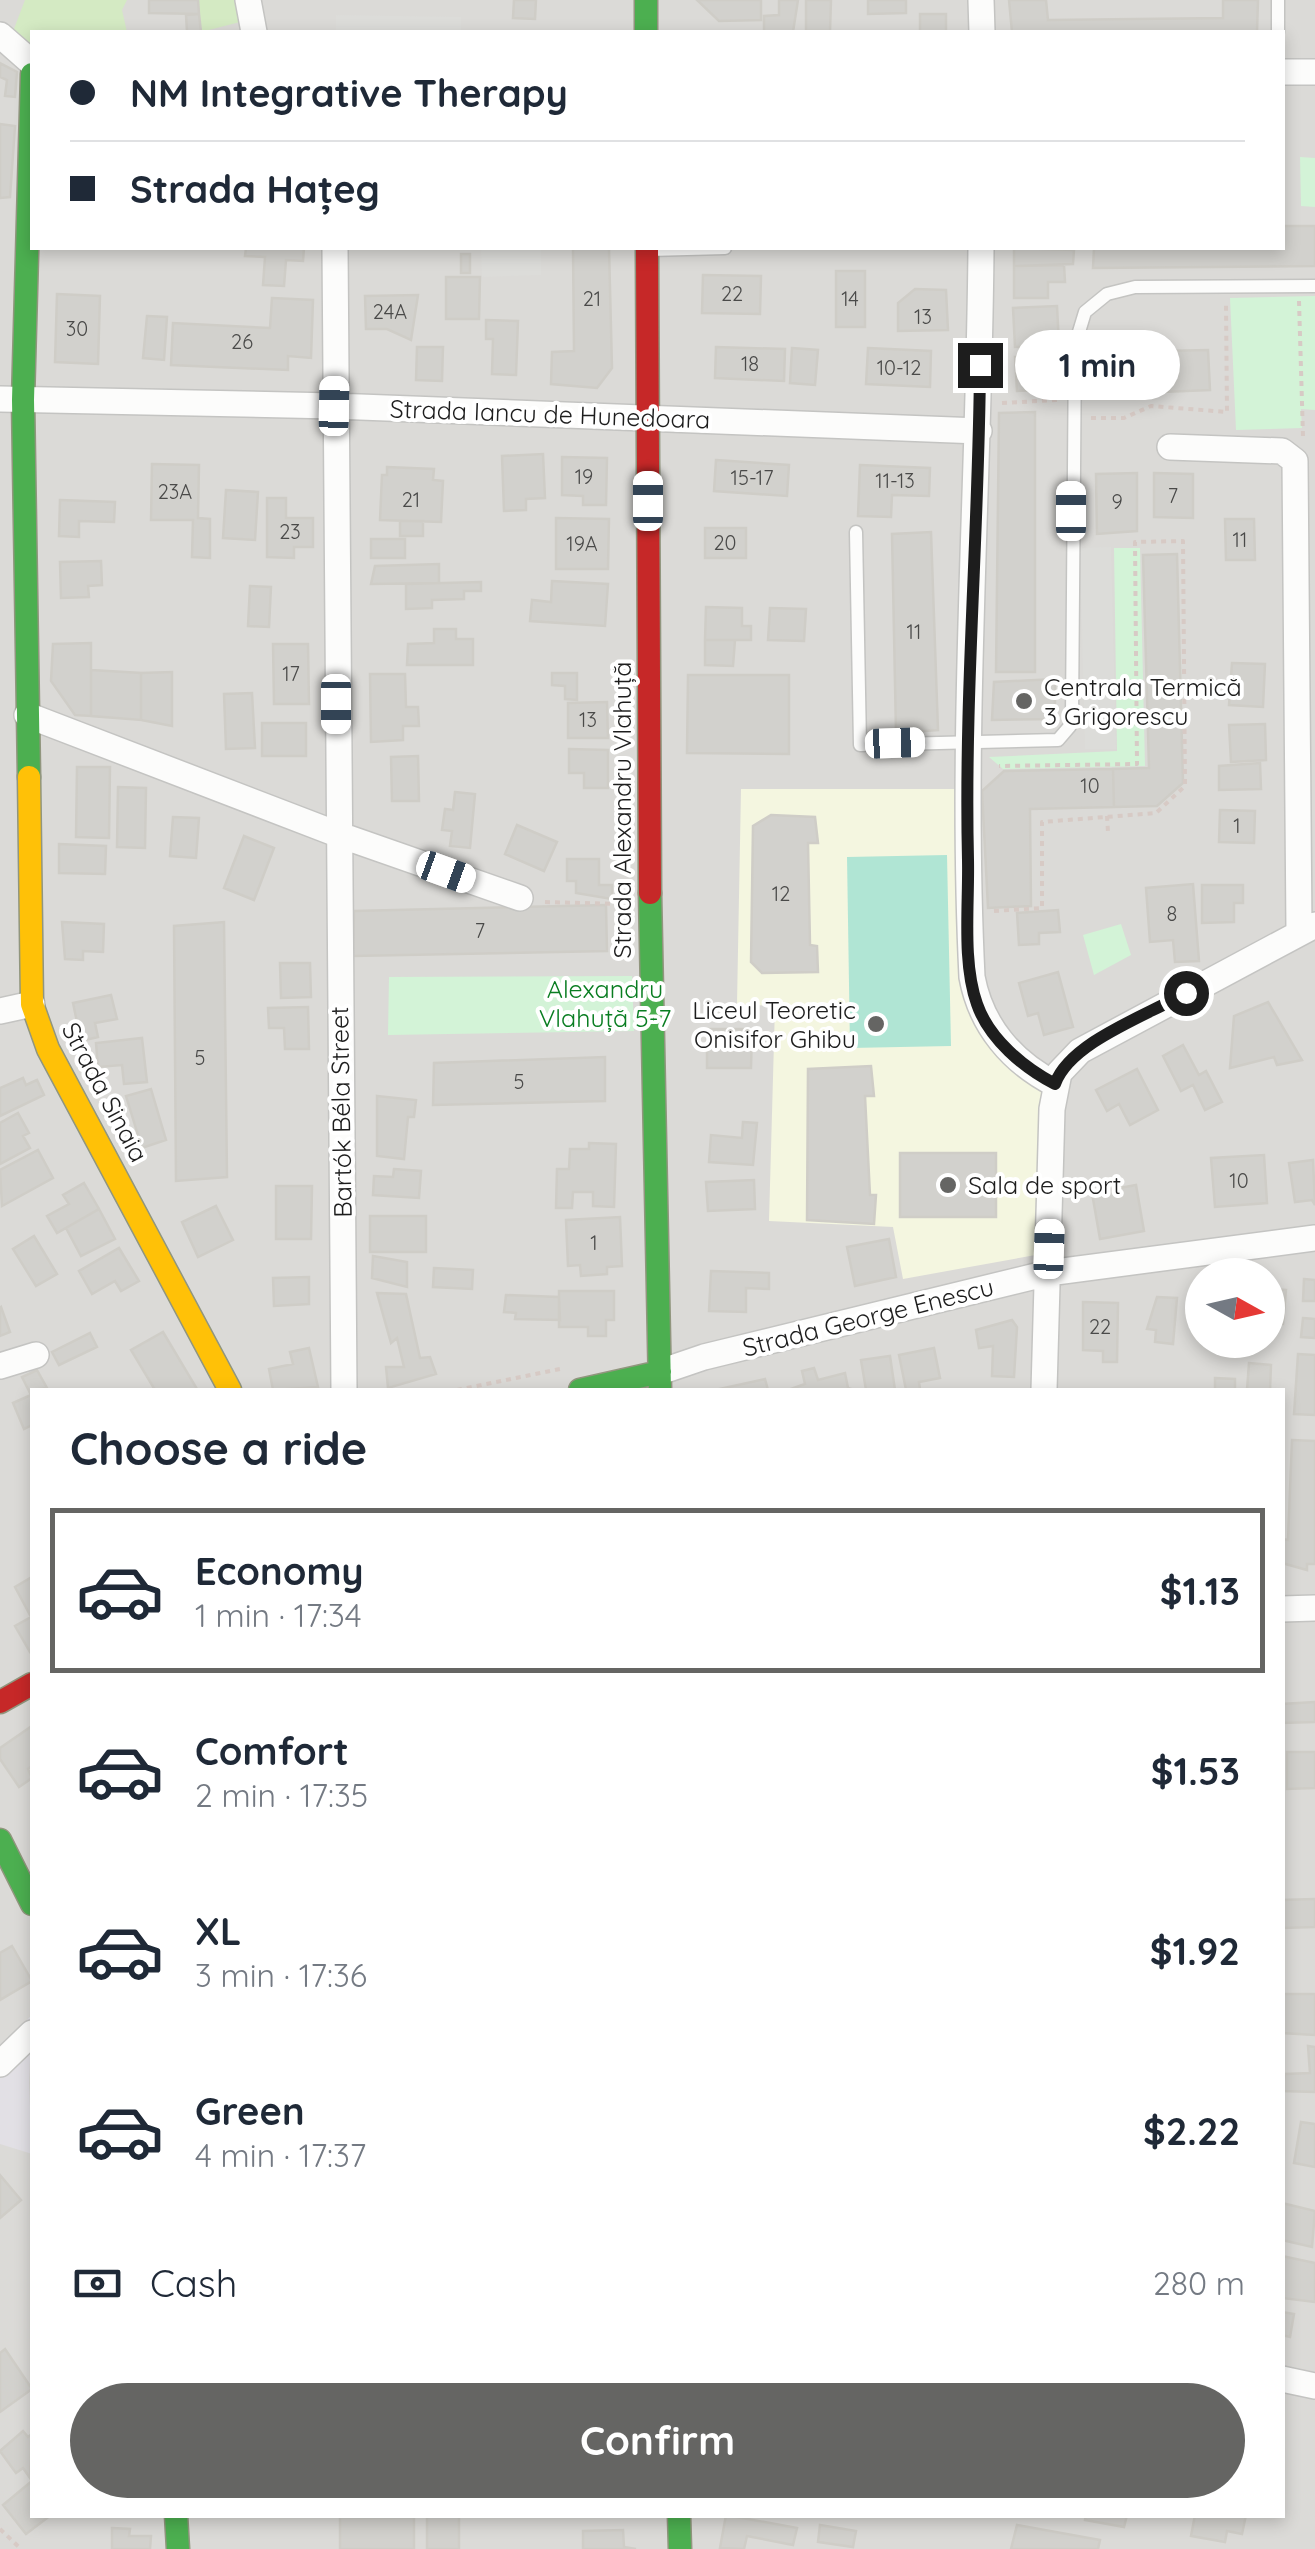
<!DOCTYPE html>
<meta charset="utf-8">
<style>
body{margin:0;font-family:Quicksand,sans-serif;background:#f6f6f7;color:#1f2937;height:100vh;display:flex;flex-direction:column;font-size:38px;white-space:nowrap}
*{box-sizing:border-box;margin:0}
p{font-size:32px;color:#747a83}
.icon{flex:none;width:55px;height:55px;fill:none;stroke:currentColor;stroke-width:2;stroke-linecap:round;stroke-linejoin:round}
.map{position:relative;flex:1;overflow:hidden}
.drawer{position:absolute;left:30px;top:1388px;width:1255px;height:1130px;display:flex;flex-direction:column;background:#fff;border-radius:0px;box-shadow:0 5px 15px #0003}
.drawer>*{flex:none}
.hud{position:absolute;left:30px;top:30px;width:1255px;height:220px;border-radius:0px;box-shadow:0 5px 15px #0003;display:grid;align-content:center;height:220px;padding:0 40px;background:#fff}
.needle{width:65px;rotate:98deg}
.buttons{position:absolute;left:1185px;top:1258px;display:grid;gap:20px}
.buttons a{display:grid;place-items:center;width:100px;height:100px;border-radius:50%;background:#fff;box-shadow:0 5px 15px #0003;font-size:50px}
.end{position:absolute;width:45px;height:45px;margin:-22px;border:12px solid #1d1d1d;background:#fff;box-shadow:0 0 0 5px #fff}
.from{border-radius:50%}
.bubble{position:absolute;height:70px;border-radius:35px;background:#fff;box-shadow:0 5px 15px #0003;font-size:32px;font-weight:700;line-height:70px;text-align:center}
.car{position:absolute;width:30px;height:60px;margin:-30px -15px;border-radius:12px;box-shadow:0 0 8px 2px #0007;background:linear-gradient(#fff 24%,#345 0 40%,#fff 0 76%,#345 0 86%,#fff 0)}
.hud b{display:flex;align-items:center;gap:35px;height:95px;font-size:38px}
.hud b+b{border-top:2px solid #e0e1e3}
.hud i{width:25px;height:25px;background:#1f2937}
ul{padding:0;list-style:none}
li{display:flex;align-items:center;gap:30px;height:165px;margin:0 20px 15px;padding:0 20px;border:5px solid transparent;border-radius:0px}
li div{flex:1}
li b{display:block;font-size:38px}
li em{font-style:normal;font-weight:700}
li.on{border-color:#656563}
li>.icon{width:90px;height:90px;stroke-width:1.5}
h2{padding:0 40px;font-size:45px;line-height:120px}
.pay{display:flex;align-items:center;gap:25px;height:110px;padding:0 40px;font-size:38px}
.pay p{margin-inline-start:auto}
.primary-button{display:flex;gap:20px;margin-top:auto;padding:20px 40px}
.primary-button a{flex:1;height:115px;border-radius:60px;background:#656563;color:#fff;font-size:40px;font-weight:700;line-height:115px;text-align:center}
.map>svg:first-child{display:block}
.residential{fill:#dbdad7;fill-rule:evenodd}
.education{fill:#f4f6e0}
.grass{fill:#d4eac3}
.park{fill:#d3f3d7}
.pitch{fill:#b0e5d4}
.parking{fill:#dcdcd9}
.plaza{fill:#e2e0e5}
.building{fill:#d2d1cd;stroke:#cfcdc7;stroke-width:2.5}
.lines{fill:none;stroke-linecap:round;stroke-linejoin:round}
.lane-casing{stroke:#c4c4c2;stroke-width:15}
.street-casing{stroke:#c4c4c2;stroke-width:28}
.fast-casing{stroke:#91967e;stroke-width:25}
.slow-casing{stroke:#91967e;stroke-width:25}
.jam-casing{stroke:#91967e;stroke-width:25}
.path{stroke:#d7cac5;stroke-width:4;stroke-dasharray:5 5;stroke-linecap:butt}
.lane{stroke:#fcfcfb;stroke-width:12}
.street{stroke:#fcfcfb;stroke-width:25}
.fast{stroke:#4caf50;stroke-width:22}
.slow{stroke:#ffc107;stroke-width:22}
.jam{stroke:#c62828;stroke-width:22}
.route{stroke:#1d1d1d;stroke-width:12}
.poi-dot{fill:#656563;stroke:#fff;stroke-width:4}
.labels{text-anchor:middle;stroke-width:8;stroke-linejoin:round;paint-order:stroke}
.number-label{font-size:20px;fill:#4a4a49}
.street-label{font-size:25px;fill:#1d1d1d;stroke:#fff}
.poi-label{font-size:25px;fill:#1d1d1d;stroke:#fff;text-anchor:start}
.park-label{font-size:25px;fill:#097d21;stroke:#fff}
</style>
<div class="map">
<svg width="1315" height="2549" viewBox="0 0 1315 2549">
<rect width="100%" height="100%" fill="#ecebe6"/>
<!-- residential -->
<path class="residential" d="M0,0H1315V2549H0ZM32,32H1282V248H32ZM1202,1275H1268V1340H1202ZM32,1390H1282V2515H32Z"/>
<!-- education -->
<path class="education" d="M741,789H957L960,977L968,1009L985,1038L1045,1087L1041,1254L903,1279L893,1227L769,1221L775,1006L737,1004Z"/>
<!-- grass -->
<path class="grass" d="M25,0H127L122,10L127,32H32V51L12,34Z
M198,0H239L240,22L201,32Z"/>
<!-- park -->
<path class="park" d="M1300,157L1315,158V207L1301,206Z
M1315,296V410L1301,409L1302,428L1236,430L1230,298Z
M1114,548H1140L1145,766L1003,769L989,757L1117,751Z
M1121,924L1131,955L1094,975L1083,935Z
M632,976L634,1031L388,1035L389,977Z"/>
<!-- pitch -->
<path class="pitch" d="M947,855L951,1046L850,1048L847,857Z"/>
<!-- parking -->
<path class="parking" d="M336,15L461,17V32L336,30Z
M481,248H541V275L482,277Z
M1111,547L1116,749H1085L1080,548Z"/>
<!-- plaza -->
<path class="plaza" d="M32,2015L29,2083L32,2154L0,2144V2045Z"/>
<!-- building -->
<path class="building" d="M149,0H198L199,14L149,13Z
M514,0H536L535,19L513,18Z
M697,0H761V20L719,21Z
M779,0H798L793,32H764V16L779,15Z
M806,0H831L830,31H806Z
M868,0H906V13L868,14Z
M1009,0H1046L1048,20L1223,18V0H1258L1257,32H1012Z
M199,14L201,32H187L186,15Z
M920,14H946V32H920Z
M0,63L17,72L15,97L5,96L7,80L0,77Z
M0,124L15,126L10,197L0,198Z
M1282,226H1315V266L1093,268L1094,248H1282Z
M246,248H304L303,261L286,260L284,286L263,285L265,257L245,256Z
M573,248H609L612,368L597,388L551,384L552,352L574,351Z
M1014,248L1074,250L1073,264L1014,266Z
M461,254H470V273H461Z
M1064,265L1065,282H1048V298H1014V266Z
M836,271H865V327H836Z
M703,275L761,276L760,314L702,313Z
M446,277H480L479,319H446Z
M915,289L946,290L948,330L898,331V303Z
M57,294L100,296L98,364L55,362Z
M418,295L411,340L387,329H366L365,296Z
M272,298L313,300L311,358L288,356V370L171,365L173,323L270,328Z
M1057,306L1059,345L1015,347L1013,308Z
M147,316L167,317L164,360L143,358Z
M486,320L518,321L516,375L492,374L493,339H486Z
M1149,341L1150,387H1109V343Z
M417,347H443L442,381L416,380Z
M716,347L785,349L784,381L715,378Z
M792,348L818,350L815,385L790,383Z
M868,348L931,351L930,387L866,384Z
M1208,350L1210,390L1163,392L1161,351Z
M1058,354L1059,389L1017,391L1015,357Z
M1035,412V672H996L999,413Z
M543,454L545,498L526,499V510L504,511L502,456Z
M562,457L607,458L606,505H583V496L562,495Z
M716,460L789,465L787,496L714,491Z
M152,464L199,465L198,518L210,519V558L192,557L193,520H151Z
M860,465L930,468L929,496L892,495L891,517L858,516Z
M387,467L434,469L433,480L443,481L441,522L380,520L382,475H387Z
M1137,473V531L1097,534L1096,474Z
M1154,473L1193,474V518L1154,517Z
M226,490L258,492L255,540L223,538Z
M267,498H286V518H313V547H294V558L267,557Z
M60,500L115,502L114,522L79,521V537L59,536Z
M556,518L609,519L608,569H556Z
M1225,519H1254L1255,560H1226Z
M400,521H423V536H400Z
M705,528H746V558H705Z
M931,532L938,730L896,733L892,534Z
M371,539H405V558H371Z
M1177,554L1183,783L1157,806L1114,807L1113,769L1149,768L1143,555Z
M101,561L102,585L88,586L89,597L61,598L60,562Z
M439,564V583L371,584L375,566Z
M552,581L608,584L605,626L530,621L532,600L551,602Z
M481,582V591H464V599L432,600V608L406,609V584Z
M250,586L271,587L269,627L248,626Z
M706,607L742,608V626H751V640H705Z
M770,608L806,609L804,641L768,640Z
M434,629H456V639H473V665H407L408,644L434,643Z
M705,640H735L733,666L705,665Z
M91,643V716L75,715L51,681L53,644Z
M273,644H308L309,704H274Z
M1232,663L1265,664L1263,707L1229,705Z
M91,670L141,673V720L91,716Z
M172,672V726L141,720V673Z
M552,673H577V700L565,699V686L552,685Z
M370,674H405L406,707H418L419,726H403V740L371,742Z
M688,675H789V754L687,753Z
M1055,679V719L992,720L994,682Z
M252,693L255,748L226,749L224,694Z
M607,702L608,738H568V703Z
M262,723H306V756H262Z
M1265,724L1266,760L1231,762L1229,725Z
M569,749L608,750V788H584V773H569Z
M418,756L419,801H392L391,757Z
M1260,763L1261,789L1219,790V766Z
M77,767H110L109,838L76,837Z
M1113,769L1114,807L1030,809L1031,906L988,908L982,791L1004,771Z
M118,787L146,788L145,848L117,847Z
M455,792L475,794L470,848L450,846L452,831L442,830L445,809L453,810Z
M1220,810L1255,811L1254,843L1219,842Z
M771,815L815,817L818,843H808L810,945L817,946L818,972L762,973L751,962L753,826Z
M173,817L199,818L196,858L170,856Z
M517,825L557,842L544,871L505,854Z
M244,836L274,848L254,900L224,888Z
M59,844L106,846L105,874L59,873Z
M567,859H599V885H612V899L576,893V881H567Z
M1193,884L1199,961L1175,962L1173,940L1150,942L1146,888Z
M1202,885H1243V903H1234V922L1202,923Z
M606,905L607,951L353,956L354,911Z
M1058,910L1060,932L1039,933V944L1019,945L1017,913Z
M62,922L104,924L103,952L83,951V960L65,959Z
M224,922L227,1177L176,1181L174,926Z
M280,963H310L311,997L281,998Z
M1058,972L1073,1027L1044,1035L1038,1013L1028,1016L1019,983Z
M111,995L117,1019L95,1023L98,1037L81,1041L73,1003Z
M1268,1002L1302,1060L1277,1065L1274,1057L1230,1068L1234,1016Z
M308,1007L309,1049H285L284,1028H269L268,1008Z
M707,1029H752L751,1068H707Z
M142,1038L147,1082L124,1084L122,1065L98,1067L96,1043Z
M1183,1045L1199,1075L1206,1071L1222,1102L1205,1110L1193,1085L1181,1091L1163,1056Z
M605,1057V1101L433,1105L434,1063Z
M871,1066L874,1096H865L870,1195H876L874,1224L807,1220L808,1069Z
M1137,1069L1158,1110L1130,1125L1119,1104L1107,1111L1096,1090Z
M23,1078L26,1085L37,1080L44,1095L0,1116V1088Z
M151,1089L166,1140L142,1148L126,1096Z
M377,1096L416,1100L414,1117H408L404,1159L377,1156Z
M18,1113L29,1133L23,1136L30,1148L0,1164V1123Z
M743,1122L757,1123L753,1165L709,1162L711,1135L742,1138Z
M589,1143L616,1144L614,1207L593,1206V1192H573L572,1208H556L557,1169H569L570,1149H589Z
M38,1150L53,1178L2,1206L0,1170Z
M900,1153H996V1217H900Z
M1264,1155L1267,1203L1215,1207L1211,1158Z
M1313,1160L1315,1205L1312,1200L1295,1202L1289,1163Z
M394,1169L421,1171L419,1198L373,1195L374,1176L393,1177Z
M754,1180L755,1209L708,1211L706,1182Z
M84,1183L99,1209L57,1233L47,1216L69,1204L63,1195Z
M1136,1185L1144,1231L1100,1239L1092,1193Z
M276,1186H312L311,1239H276Z
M216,1206L233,1240L198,1257L182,1222Z
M99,1209L115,1239L81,1256L66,1228Z
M370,1216H426V1252H370Z
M620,1217L622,1266L607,1267V1274L581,1276L580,1265L568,1266L566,1220Z
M34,1236L57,1274L36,1286L13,1249Z
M889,1239L896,1277L855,1286L847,1247Z
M119,1248L139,1281L121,1291L115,1281L92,1294L79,1271Z
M373,1256L407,1262V1287L372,1278Z
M434,1268L473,1270L472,1289L433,1287Z
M711,1271L769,1273V1289L746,1288V1312L709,1311Z
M309,1277V1304L274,1306L273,1278Z
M1304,1279L1315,1280V1301H1303Z
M1268,1289L1286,1290L1283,1324L1268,1323Z
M559,1291H614V1320H606V1336H588V1327H559Z
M377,1293L406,1294L420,1358L430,1357L436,1374L388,1388L386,1367H404L397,1338L391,1343Z
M506,1295L559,1297L560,1320L515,1319L516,1313L504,1312Z
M1193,1296H1202V1330H1192Z
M1157,1297L1177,1298L1173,1344L1155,1342L1156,1330L1147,1329Z
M1083,1302L1118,1303L1117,1362H1103V1351L1083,1350Z
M1,1307L10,1332L0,1336V1308Z
M1303,1318L1315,1319V1338L1301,1337Z
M1012,1320L1017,1327L1014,1377L992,1376L993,1346L979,1348L976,1330Z
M163,1332L197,1389L196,1390H155L131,1350Z
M90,1333L97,1347L59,1365L52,1352Z
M309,1348L318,1387L273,1390L269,1369L293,1364L290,1352Z
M934,1348L940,1378L919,1382L920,1389L906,1390L899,1355Z
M1298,1354L1315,1355V1415L1294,1414Z
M890,1356L895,1390H866L861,1360Z
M1249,1363L1271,1365L1270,1390H1247Z
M814,1368L818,1380L845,1373L848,1388L854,1390H788L805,1384L802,1371Z
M37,1370L47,1388L32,1390L31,1395L22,1377Z
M1215,1378L1235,1379V1390H1215Z
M765,1379L768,1390H715Z
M31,1395L32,1425L24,1429L13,1403Z
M1292,1440L1315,1441V1564H1307V1570L1282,1563V1539L1288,1540Z
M32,1577V1651L30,1652L15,1626L31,1617L15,1587Z
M1315,1702V1722L1282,1723V1704Z
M32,1726V1766L28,1769L32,1778L19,1787L0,1759V1748Z
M1287,1752H1315V1788L1287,1789Z
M1315,1899V1927L1282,1928V1900Z
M12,1946L32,1981L0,2000V1953Z
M1284,1994H1315V2035L1282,2033Z
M1308,2046L1315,2047V2092L1282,2091L1285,2074L1310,2073Z
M1301,2122L1315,2124V2167L1294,2163Z
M0,2175L21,2200L0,2218Z
M1282,2203L1315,2211L1312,2247L1282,2240Z
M1282,2256L1315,2263V2302L1282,2298Z
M1282,2312L1294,2314L1290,2337L1282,2335Z
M5,2349L32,2389L0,2412V2353Z
M23,2431L28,2437L32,2434L30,2478L23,2468L16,2473L0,2451Z
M32,2481V2515H51L26,2534L3,2505Z
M427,2515H459V2549H427Z
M726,2515L797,2528L793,2545L747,2536L744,2549L720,2548Z
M1086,2515H1127L1124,2527L1085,2520Z
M1195,2515H1246L1242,2534L1227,2531L1225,2542L1191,2536Z
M340,2517H414V2549H340Z
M820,2525L856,2531L853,2547L818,2542Z
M1017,2525L1100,2540L1098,2549H1011Z
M112,2528L130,2529L129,2536H151L150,2549H112Z
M623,2530L624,2547L636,2549H583V2531Z"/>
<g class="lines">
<defs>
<path id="lane" d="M1278,0V32
M649,250L725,248
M856,532L860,745L1058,740L1070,726L1072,715L1075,345L1085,312L1107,294L1135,287L1315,286"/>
<path id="street" d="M248,0L254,32
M981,0L982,32
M0,35L32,63
M1282,72H1315
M335,248L344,1390
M981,248C979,491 960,734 972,977C981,1026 1012,1062 1055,1084
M0,399L334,406L979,431
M1170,447L1282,451L1295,461L1299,930
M27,715L337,834L520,898
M0,1011L32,1004
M0,1366L36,1355
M660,1372L704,1357L1048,1273L1315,1238
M1044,1390L1052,1109L1059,1073L1080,1051L1315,925
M1282,1609L1315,1608
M0,2064L32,2033
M1282,2379L1315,2386"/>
<path id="fast" d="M646,0V32
M29,777L23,400L32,74
M650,893L660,1390
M580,1390L660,1372
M0,1840L32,1904
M176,2515L178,2549
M679,2515L680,2549"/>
<path id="slow" d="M29,777L32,1004L48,1049L230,1390"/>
<path id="jam" d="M647,248L650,893
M0,1702L32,1684"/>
</defs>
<!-- lane casing -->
<use href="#lane" class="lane-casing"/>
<!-- street casing -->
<use href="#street" class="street-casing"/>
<!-- fast casing -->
<use href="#fast" class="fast-casing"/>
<!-- slow casing -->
<use href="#slow" class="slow-casing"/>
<!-- jam casing -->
<use href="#jam" class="jam-casing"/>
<!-- path -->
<path class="path" d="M1299,301L1303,437
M1002,403L1057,400
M1091,418H1124L1151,406L1227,412L1226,305
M1107,816L1108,832
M545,902L620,904
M994,911L1042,908V822L1156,813L1185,786L1183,541L1135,542L1137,764L999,766
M457,1390L560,1369
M0,2529L21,2549"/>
<!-- lane -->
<use href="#lane" class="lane"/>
<!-- street -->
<use href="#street" class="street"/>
<!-- fast -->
<use href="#fast" class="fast"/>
<!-- slow -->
<use href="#slow" class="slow"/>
<!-- jam -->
<use href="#jam" class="jam"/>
</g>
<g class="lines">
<!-- route -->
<path class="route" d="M980,365C979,530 964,695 968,860C969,905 962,962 977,1004C989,1039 1024,1068 1055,1084C1070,1042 1148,1015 1186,993"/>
</g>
<!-- markers -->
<g class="poi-dot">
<circle cx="1024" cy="701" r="10"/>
<circle cx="876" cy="1024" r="10"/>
<circle cx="948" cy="1185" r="10"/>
</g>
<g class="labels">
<!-- number labels -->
<g class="number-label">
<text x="732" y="301">22</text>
<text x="592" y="306">21</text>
<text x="850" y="306">14</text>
<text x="390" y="319">24A</text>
<text x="923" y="324">13</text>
<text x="77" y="336">30</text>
<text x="242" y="349">26</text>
<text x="750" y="371">18</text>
<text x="899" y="375">10-12</text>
<text x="584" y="484">19</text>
<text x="752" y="485">15-17</text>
<text x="895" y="488">11-13</text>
<text x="175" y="499">23A</text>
<text x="1173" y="503">7</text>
<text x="411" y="507">21</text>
<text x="1117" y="509">9</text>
<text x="290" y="539">23</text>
<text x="1240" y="547">11</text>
<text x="725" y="550">20</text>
<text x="582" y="551">19A</text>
<text x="914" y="639">11</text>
<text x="291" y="681">17</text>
<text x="588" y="727">13</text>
<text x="1090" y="793">10</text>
<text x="1237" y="833">1</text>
<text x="781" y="901">12</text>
<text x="1172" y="921">8</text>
<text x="480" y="938">7</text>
<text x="200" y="1065">5</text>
<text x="519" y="1089">5</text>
<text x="1239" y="1188">10</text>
<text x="594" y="1250">1</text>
<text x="1100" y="1334">22</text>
</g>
<!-- street labels -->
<g class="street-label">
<text transform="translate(550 414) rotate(2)" y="9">Strada Iancu de Hunedoara</text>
<text transform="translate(622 810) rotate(-90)" y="9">Strada Alexandru Vlahuță</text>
<text transform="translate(105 1092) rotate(62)" y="9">Strada Sinaia</text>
<text transform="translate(341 1112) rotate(-91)" y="9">Bartók Béla Street</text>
<text transform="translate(868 1317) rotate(-14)" y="9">Strada George Enescu</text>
</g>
<!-- poi labels -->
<g class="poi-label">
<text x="1044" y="696">Centrala Termică<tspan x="1044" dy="29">3 Grigorescu</tspan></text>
<text x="856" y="1019" text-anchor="end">Liceul Teoretic<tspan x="856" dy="29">Onisifor Ghibu</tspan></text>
<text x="968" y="1194">Sala de sport</text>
</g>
<!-- park labels -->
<g class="park-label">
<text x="605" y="998">Alexandru<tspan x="605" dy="29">Vlahuță 5-7</tspan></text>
</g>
</g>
</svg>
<div class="buttons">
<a><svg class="needle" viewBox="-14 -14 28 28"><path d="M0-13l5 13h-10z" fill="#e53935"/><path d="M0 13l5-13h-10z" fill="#747a83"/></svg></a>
</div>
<i class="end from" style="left:1186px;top:993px"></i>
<i class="end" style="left:980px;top:365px"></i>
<div class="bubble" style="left:1015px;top:330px;width:165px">1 min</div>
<i class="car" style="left:334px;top:406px;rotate:1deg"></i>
<i class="car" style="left:648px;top:501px;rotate:0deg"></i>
<i class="car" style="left:1071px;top:511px;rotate:0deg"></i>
<i class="car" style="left:336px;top:704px;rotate:180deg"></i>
<i class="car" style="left:895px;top:743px;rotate:88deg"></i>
<i class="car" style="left:446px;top:872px;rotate:110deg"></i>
<i class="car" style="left:1049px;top:1249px;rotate:2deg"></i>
<div class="hud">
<b><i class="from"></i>NM Integrative Therapy</b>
<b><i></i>Strada Hațeg</b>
</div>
<section class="drawer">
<h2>Choose a ride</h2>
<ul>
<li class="on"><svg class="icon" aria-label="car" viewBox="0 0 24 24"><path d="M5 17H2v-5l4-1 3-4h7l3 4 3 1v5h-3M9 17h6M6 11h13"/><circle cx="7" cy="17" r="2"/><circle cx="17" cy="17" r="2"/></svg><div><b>Economy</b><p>1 min · 17:34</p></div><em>$1.13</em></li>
<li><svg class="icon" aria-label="car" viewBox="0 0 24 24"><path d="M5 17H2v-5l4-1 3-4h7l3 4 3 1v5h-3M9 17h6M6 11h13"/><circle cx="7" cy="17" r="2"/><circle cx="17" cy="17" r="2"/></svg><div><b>Comfort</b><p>2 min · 17:35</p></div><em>$1.53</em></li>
<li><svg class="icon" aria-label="car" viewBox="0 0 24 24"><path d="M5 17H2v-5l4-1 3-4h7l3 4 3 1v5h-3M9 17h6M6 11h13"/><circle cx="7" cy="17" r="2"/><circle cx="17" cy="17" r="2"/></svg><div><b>XL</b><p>3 min · 17:36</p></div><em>$1.92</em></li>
<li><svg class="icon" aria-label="car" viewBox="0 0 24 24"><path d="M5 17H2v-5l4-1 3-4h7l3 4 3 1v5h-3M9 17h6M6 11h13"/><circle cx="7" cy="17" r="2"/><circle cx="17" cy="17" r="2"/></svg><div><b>Green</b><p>4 min · 17:37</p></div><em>$2.22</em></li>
</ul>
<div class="pay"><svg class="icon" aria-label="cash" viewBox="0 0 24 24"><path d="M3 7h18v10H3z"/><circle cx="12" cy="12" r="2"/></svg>Cash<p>280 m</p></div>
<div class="primary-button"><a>Confirm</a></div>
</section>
</div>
